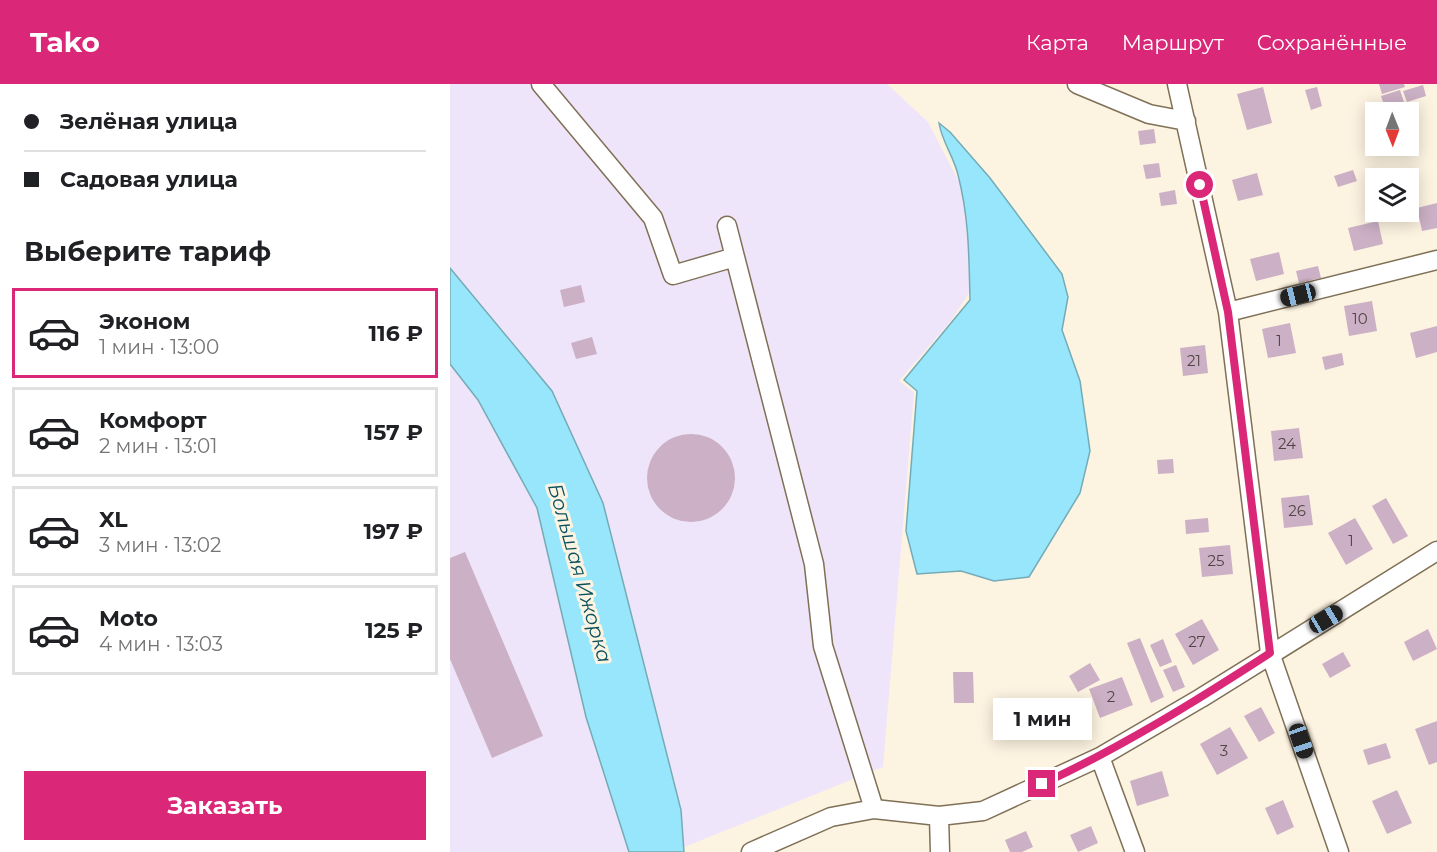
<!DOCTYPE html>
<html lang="ru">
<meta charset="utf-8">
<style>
body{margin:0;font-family:Montserrat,sans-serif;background:#f2f2f2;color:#202124;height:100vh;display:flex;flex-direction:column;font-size:22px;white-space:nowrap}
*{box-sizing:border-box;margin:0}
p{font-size:20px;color:#757577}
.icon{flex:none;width:33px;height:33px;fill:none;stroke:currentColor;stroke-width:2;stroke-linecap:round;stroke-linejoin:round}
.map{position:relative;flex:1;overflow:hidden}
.details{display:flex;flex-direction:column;background:#fff;width:450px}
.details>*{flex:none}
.guide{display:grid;align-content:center;height:132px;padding:0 24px;background:#fff}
.needle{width:39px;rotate:179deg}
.tools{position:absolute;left:915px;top:18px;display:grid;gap:12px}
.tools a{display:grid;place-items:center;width:54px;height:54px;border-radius:0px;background:#fff;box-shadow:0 3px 15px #0003;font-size:30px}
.end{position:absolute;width:27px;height:27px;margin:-14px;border:8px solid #db2777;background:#fff;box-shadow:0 0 0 3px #fff}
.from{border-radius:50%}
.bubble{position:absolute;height:42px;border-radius:0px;background:#fff;box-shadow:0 3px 15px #0003;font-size:20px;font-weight:700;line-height:42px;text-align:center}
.car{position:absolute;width:18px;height:36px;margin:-18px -9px;border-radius:8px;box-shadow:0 0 4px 2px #0007;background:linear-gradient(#222 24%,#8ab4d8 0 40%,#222 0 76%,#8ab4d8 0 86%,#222 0)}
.guide b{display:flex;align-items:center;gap:21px;height:57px;font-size:22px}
.guide b+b{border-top:2px solid #e0e0e0}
.guide i{width:15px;height:15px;background:#202124}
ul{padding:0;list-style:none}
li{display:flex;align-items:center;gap:18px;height:90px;margin:0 12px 9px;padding:0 12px;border:3px solid #e0e0e0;border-radius:0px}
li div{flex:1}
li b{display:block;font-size:22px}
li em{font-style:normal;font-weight:700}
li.active{border-color:#db2777}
li>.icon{width:54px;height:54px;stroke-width:1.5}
h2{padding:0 24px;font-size:27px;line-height:72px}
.cta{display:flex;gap:12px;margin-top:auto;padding:12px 24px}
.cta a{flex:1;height:69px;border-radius:0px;background:#db2777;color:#fff;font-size:24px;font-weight:700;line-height:69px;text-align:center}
header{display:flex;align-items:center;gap:36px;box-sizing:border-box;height:84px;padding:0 30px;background:#db2777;color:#fff}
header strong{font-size:28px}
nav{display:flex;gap:33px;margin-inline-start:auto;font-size:21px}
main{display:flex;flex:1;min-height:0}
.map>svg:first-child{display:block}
.industrial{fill:#efe5fa}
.water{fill:#97e6fb;stroke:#75abb6;stroke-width:1.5}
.building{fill:#ccb0c5}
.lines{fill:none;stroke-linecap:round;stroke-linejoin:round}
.minor-casing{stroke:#7f7056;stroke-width:21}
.minor{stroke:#fff;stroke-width:18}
.route{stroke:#db2777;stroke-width:8}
.labels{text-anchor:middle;stroke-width:6;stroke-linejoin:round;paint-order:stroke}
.number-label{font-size:15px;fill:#504542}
.water-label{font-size:20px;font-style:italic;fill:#0a515f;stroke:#fdf3e1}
</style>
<header>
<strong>Tako</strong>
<nav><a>Карта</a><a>Маршрут</a><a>Сохранённые</a></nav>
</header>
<main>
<section class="details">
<div class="guide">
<b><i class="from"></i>Зелёная улица</b>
<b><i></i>Садовая улица</b>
</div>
<h2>Выберите тариф</h2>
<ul>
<li class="active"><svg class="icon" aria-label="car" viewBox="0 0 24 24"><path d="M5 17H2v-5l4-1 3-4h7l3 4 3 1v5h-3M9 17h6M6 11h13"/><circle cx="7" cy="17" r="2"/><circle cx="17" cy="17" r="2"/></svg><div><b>Эконом</b><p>1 мин · 13:00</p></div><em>116 ₽</em></li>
<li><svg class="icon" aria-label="car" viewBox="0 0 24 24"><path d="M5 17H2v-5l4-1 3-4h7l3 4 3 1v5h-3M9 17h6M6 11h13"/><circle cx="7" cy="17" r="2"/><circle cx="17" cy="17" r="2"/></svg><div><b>Комфорт</b><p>2 мин · 13:01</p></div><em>157 ₽</em></li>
<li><svg class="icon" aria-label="car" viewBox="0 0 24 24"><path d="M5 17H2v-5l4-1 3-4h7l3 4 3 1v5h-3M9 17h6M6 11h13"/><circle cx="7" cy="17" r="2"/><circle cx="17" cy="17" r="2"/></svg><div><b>XL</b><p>3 мин · 13:02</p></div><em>197 ₽</em></li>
<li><svg class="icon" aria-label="car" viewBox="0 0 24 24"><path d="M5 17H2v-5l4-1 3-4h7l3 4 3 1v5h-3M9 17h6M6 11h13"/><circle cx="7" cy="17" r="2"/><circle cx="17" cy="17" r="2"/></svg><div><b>Moto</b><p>4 мин · 13:03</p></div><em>125 ₽</em></li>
</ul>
<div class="cta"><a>Заказать</a></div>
</section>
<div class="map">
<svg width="987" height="768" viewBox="0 0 987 768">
<rect width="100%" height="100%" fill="#fdf3e1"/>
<!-- industrial -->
<path class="industrial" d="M0,0H437L478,38L511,102L523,203L500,238L449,297L464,308L433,683L222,768H0Z"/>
<!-- water -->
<path class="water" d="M489,39L500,48L540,94L612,190L618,213L612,246L630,297L640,367L630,409L579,493L544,497L511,487L467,490L456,447L467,307L454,296L520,216C519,173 519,133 508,91C504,73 492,58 489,39Z
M0,184L102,307L153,419L231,726L234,768H179L136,633L87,424L28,316L0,280Z"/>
<!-- building -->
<path class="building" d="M929,0H954L955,3L932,10Z
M973,1L976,12L957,18L953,7Z
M813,3L822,39L797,46L787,10Z
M867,3L872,22L861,26L855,6Z
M950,6L954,18L935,24L931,12Z
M704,45L706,59L690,61L688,47Z
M709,79L711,93L696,95L693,81Z
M903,86L907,97L888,103L884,92Z
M807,89L813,111L788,117L782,96Z
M725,106L727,120L711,122L709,109Z
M987,119V144L972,147L967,124Z
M928,137L933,160L904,167L898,144Z
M829,168L834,190L806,197L800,175Z
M868,182L871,194L849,199L846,187Z
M131,201L135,218L114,223L110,206Z
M922,217L927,247L899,252L894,222Z
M840,239L846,269L818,274L812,245Z
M987,242V268L966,274L960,249Z
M142,253L147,270L126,275L121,259Z
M755,261L758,289L733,292L730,264Z
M892,269L894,281L875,286L872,273Z
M849,344L853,374L824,377L821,347Z
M197 394a44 44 0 1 1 88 0a44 44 0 1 1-88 0Z
M723,375L724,389L708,390L707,376Z
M859,411L863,441L834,444L831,414Z
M936,414L958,452L943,460L922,422Z
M758,434L759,448L736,450L735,436Z
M905,434L923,465L896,481L878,449Z
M780,461L783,490L752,493L749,464Z
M15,468L93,652L42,674L0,575V474Z
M752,535L769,566L743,581L725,550Z
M978,545L987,565L963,577L954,558Z
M690,554L714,613L701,619L677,559Z
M713,555L722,578L710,583L700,561Z
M893,568L901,582L880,594L872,580Z
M640,579L650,596L628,608L619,592Z
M726,581L735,603L723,608L713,586Z
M503,588H523L524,619H504Z
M672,593L683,621L650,634L639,605Z
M811,623L825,649L809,658L794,632Z
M987,637V678L979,681L965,645Z
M780,643L798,674L767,691L750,660Z
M936,659L941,674L918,681L913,666Z
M712,687L719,712L687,722L680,697Z
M947,706L962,739L937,750L922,717Z
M833,716L844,743L827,751L815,724Z
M641,742L648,759L628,768L620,751Z
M576,747L583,763L572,768H560L555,756Z"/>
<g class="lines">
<defs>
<path id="minor" d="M91,0L203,134L223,191L285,173
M627,0L699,30L736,37
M727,0L778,228L820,569L889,768
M277,142L364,480L373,562L424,725
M778,228L987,176
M650,673L685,768
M489,732L490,768
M301,768L381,733L424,725L489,732L533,727L650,673L751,614L987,467"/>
</defs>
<!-- minor casing -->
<use href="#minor" class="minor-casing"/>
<!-- minor -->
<use href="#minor" class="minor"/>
</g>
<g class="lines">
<!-- route -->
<path class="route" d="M592,700C672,663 746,617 820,569L778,228L750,101"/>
</g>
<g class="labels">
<!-- number labels -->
<g class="number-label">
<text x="910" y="240">10</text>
<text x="829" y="262">1</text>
<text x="744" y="282">21</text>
<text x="837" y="365">24</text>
<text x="847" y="432">26</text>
<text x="901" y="462">1</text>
<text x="766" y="482">25</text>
<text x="747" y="563">27</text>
<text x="661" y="618">2</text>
<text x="774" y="672">3</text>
</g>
<!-- water labels -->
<g class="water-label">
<text transform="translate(130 489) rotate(74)" y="7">Большая Ижорка</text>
</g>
</g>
</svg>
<div class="tools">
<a><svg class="needle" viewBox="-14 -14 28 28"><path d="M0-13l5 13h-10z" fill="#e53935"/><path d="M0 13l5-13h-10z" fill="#757577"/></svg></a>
<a><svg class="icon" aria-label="layers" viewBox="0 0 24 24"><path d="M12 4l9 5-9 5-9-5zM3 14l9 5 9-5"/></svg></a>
</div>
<i class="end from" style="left:750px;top:101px"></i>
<i class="end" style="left:592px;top:700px"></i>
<div class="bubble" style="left:543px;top:614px;width:99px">1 мин</div>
<i class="car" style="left:848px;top:211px;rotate:256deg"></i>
<i class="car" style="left:876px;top:535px;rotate:59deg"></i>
<i class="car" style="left:851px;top:657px;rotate:161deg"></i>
</div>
</main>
